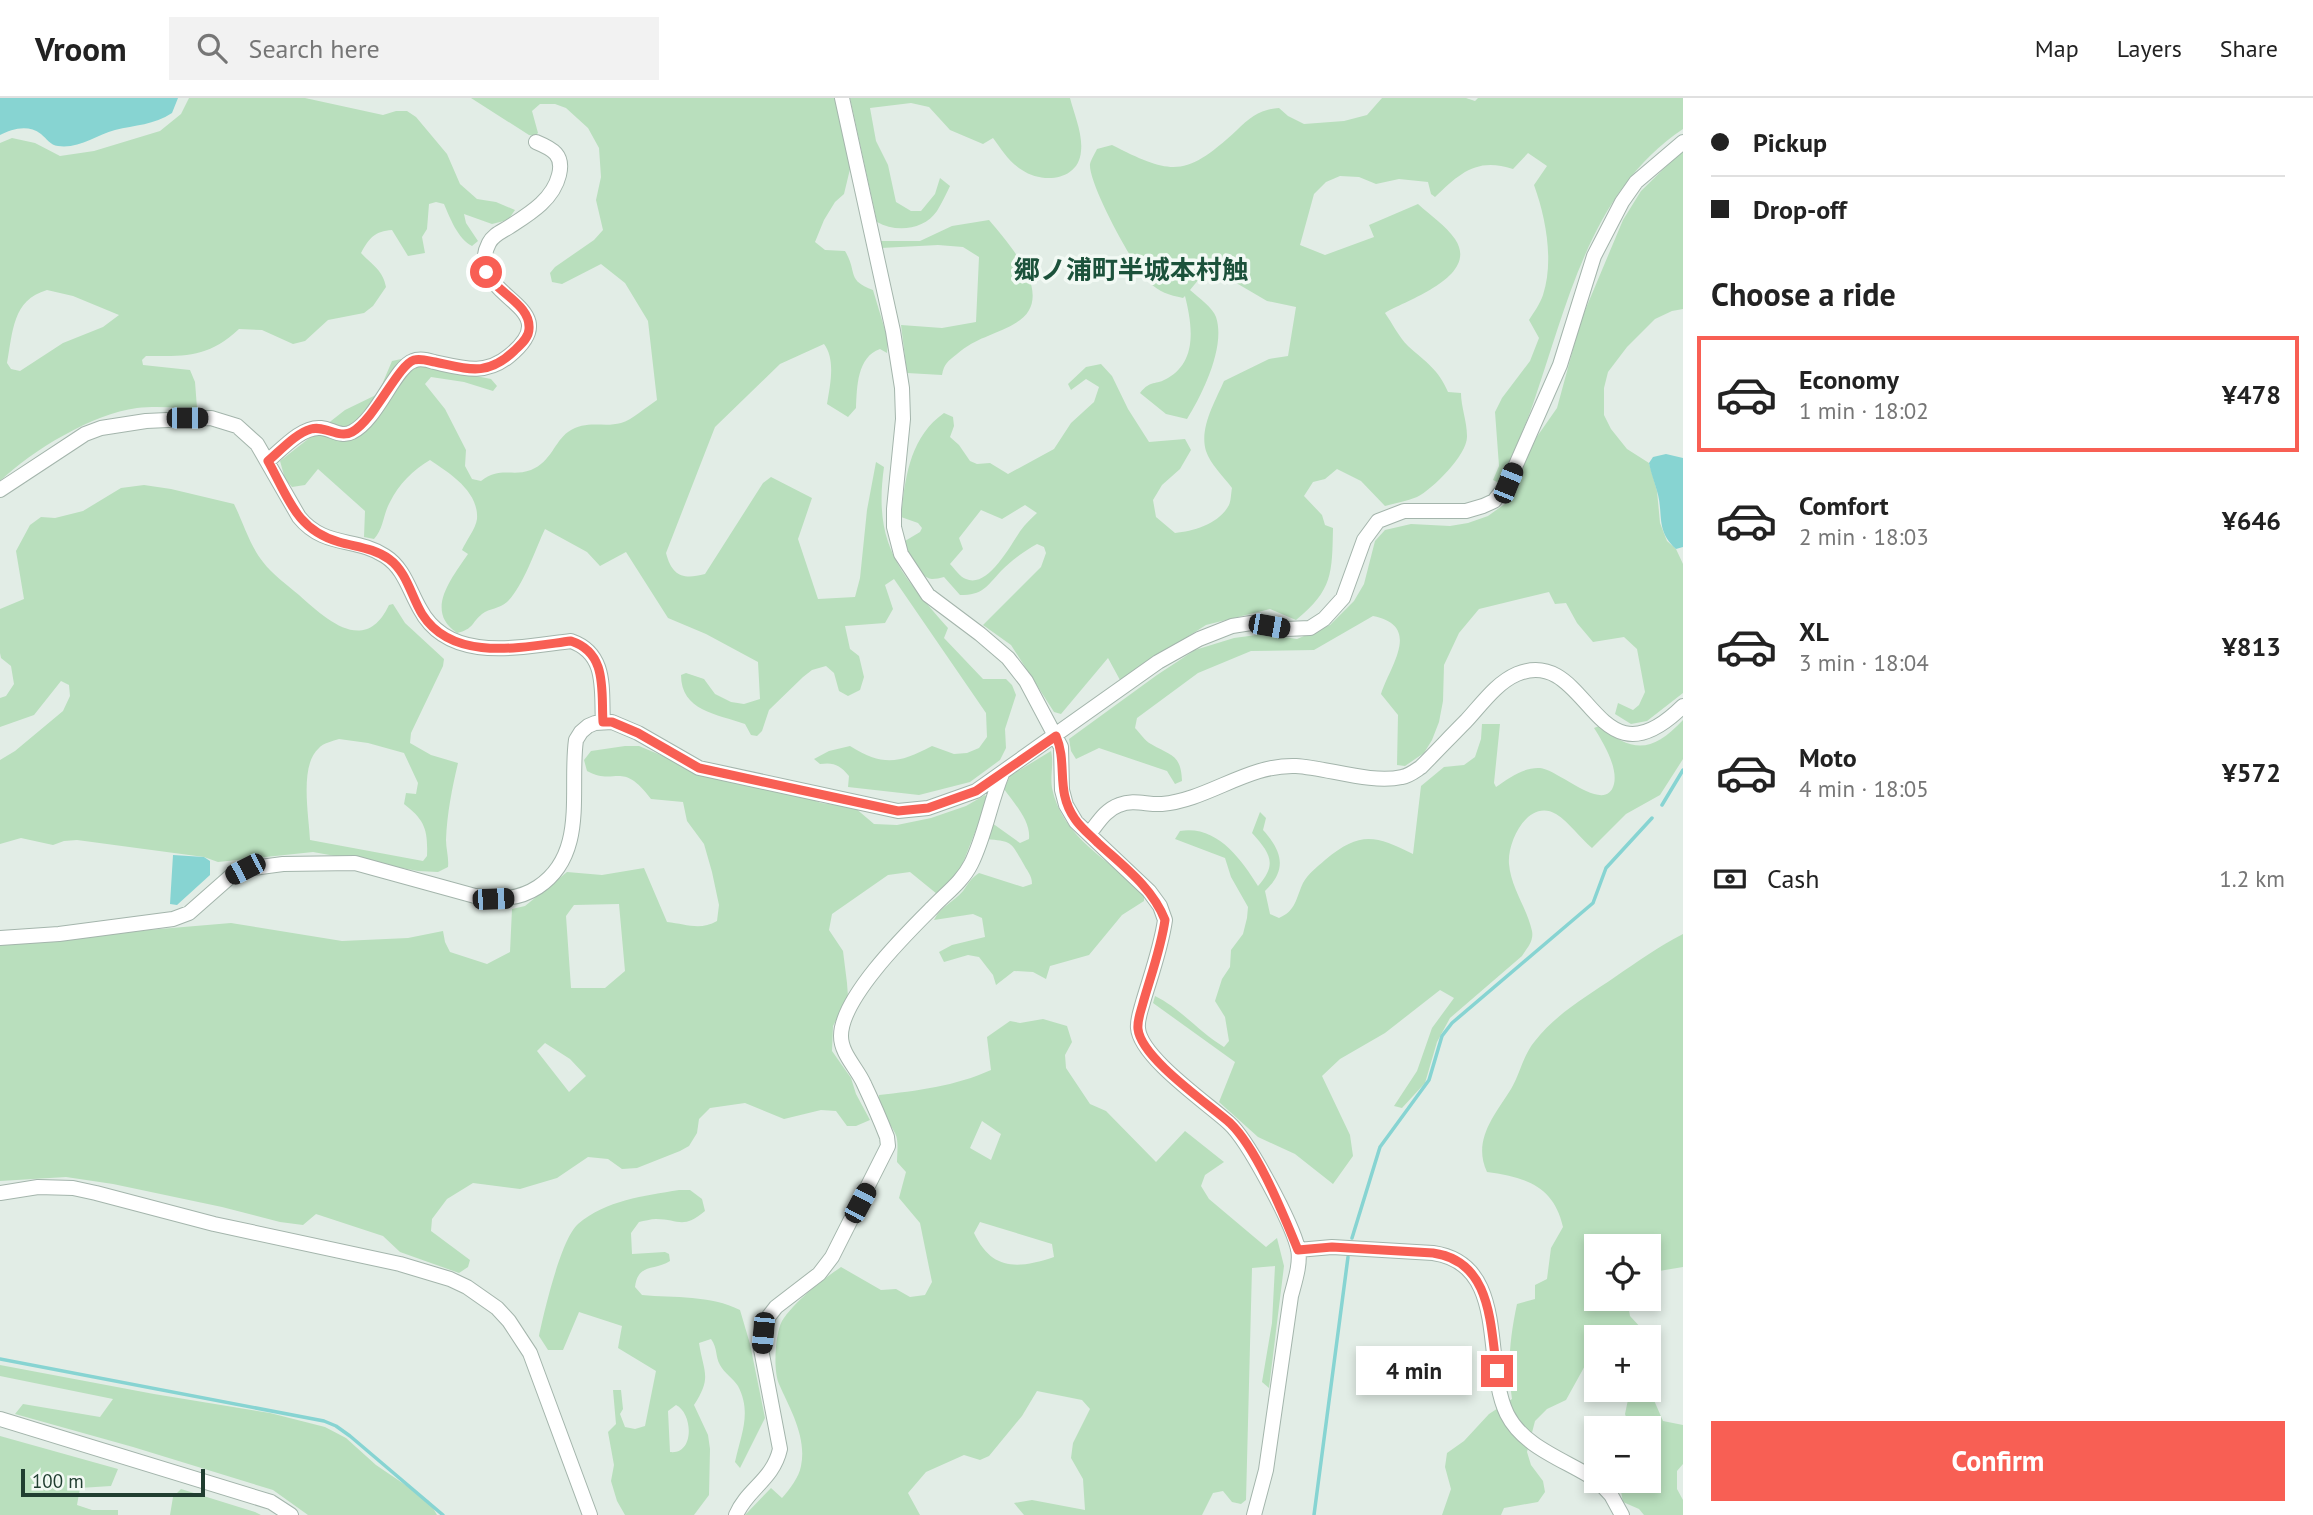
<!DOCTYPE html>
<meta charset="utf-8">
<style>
body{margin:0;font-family:"PT Sans","Noto Sans JP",sans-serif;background:#f2f2f2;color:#222;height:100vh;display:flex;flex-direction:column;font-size:26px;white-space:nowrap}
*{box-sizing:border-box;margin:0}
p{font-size:23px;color:#767676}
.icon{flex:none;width:38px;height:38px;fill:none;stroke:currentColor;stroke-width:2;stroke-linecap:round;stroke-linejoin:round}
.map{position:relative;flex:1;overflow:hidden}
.panel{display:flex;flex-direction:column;background:#fff;width:630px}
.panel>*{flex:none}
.hud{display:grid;align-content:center;height:154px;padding:0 28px;background:#fff}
.controls{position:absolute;left:1584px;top:1136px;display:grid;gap:14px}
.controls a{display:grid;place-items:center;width:77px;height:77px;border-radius:0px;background:#fff;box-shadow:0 4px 10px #0003;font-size:35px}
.scale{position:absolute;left:21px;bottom:18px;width:184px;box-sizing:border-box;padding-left:7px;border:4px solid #213e31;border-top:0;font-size:19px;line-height:24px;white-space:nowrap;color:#213e31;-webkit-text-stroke:5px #f2f9f4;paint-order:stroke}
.end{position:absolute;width:32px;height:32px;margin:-16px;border:9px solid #f85f54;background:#fff;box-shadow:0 0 0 4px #fff}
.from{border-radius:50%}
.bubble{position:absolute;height:49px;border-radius:0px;background:#fff;box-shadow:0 4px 10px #0003;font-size:23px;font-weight:700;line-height:49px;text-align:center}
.car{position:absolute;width:21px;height:42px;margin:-21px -10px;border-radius:9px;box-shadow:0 0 5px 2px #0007;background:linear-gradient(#222 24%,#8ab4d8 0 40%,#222 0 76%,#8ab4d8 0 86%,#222 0)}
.hud b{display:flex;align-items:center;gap:24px;height:66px;font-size:26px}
.hud b+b{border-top:2px solid #e0e0e0}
.hud i{width:18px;height:18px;background:#222}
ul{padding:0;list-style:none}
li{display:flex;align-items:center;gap:21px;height:116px;margin:0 14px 10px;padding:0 14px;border:4px solid transparent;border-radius:0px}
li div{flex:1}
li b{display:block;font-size:26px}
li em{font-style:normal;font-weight:700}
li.on{border-color:#f85f54}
li>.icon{width:63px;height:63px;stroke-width:1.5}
h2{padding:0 28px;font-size:32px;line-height:84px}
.pay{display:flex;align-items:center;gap:18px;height:77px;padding:0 28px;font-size:26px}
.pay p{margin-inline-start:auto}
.primary-button{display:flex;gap:14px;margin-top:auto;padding:14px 28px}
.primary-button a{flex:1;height:80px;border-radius:0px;background:#f85f54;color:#fff;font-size:28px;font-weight:700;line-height:80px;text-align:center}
header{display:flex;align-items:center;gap:42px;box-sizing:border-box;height:98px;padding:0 35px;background:#fff;border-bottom:2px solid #e0e0e0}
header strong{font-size:33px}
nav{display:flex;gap:38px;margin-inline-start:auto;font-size:24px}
.search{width:490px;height:63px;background:#f2f2f2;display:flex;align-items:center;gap:18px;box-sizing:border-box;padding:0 24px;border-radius:0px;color:#767676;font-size:26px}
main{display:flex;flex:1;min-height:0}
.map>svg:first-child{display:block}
.green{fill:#b9dfbd;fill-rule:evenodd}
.water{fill:#87d4d2}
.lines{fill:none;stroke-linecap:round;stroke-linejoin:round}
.stream{stroke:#87d4d2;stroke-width:3.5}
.minor-casing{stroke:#a4b5ac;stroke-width:16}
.minor{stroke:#fff;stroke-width:14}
.route{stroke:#f85f54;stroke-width:9}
.labels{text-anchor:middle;stroke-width:7;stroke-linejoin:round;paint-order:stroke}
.quarter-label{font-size:26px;font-weight:bold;fill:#1c523b;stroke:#f2f9f4}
</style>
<header>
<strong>Vroom</strong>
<div class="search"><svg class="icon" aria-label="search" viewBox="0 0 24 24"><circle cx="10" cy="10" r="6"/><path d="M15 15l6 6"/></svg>Search here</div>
<nav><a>Map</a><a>Layers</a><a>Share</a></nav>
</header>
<main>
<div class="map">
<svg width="1683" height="1417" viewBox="0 0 1683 1417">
<rect width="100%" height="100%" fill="#e2ede6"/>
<!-- green -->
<path class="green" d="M189,0H305L383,17L396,13H407L416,19L447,56L460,86L477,101L496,104L515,112L508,122L492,126L464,116L466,125L478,143L472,148C458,141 450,120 444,106L436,104L429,106L427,131L422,139L425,155L408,158L392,132C375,133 369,140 361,155C372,167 383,172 386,189L373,208L364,215L328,222L305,243L293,246L262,232L239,231C208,260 186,258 146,258L142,262L143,267L190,272L195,284L197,310C178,310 156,308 137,310C92,316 33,352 0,383V45L12,40L35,45L60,58L94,53L160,33L181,16ZM47,192L73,198L119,217L103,229L63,245L20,273L11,271L7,265C13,234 12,202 47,192Z
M471,0H835L850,71L844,96L835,104L824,122L815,144L825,152L845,153C858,175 846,182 873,192L888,242L887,255L880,251C857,259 857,289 856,310L848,319L827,306C830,287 836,262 824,246L780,266L715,329L666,455C672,478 683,482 705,476L763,385L771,379L812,400L798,441L818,501L855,499L860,480L867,412L876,364L884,369C873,447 900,475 948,530L944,540L983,581H1006L1012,587L1016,597L1005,631L1006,650L1000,662L970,684L919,697L848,689L849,678C840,667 834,664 820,666L814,661L829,653L850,648C884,669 899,665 932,648L954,656L967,655L979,650L987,639L986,615L894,481L885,487L893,511L885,525L845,528L850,551L859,558L864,579L860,592L848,598L839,593L834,575L826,568L812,572L803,579L769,612L762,633L757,638L751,637L745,626C717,616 681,613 681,577L686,575L704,581L715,596L731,604L744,606L760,601L758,564L706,536L668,520L626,454L600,468L587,454L545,431C535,452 523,489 507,504C499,511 490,510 482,516C471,525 474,531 457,535C424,513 452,480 468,456L462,452C466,443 476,430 477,421C479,393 449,375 430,362C414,371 398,387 390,404C383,416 384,430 374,441L364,439L365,413L318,371L305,387L292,389L285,381L280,363L345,312L378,296L392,263L406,260L426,268L491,281L497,288L493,293L464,284L431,279L425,286L445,311L466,352L465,368L472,381L481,383C500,368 512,379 531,372C551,364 555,343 568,334C587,321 603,330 621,325C632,322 646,309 657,302L648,223L625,185L601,166L562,186L552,184L550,175L555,169L594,142L603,132L596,102L601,79L599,50L588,30L566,10L555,6H540L532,13L538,35L535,38L529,37Z
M850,0H1070C1074,16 1083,36 1081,53C1079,83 1042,86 1022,72C1009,64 1002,52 993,40L983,46L950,32L929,9L911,5L870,10L876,43L888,67L896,104L911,113H921L935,96L940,80L950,88C946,96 942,105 937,113C924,132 896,135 877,124Z
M1382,0H1466L1475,3L1478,0H1683V31C1590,93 1567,208 1533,306C1524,333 1511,359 1499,385L1493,382L1499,368L1495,314L1502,300L1530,263L1539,240L1529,222C1534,214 1540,206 1543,197C1554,163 1546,120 1534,87L1547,68L1528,55L1513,71C1477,59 1460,75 1435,99L1431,96L1428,84L1399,81L1376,86L1359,79L1340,78L1326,84L1314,96L1300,147L1325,157L1374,139L1369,127L1418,106C1430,117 1446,128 1455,141C1480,178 1409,201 1385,215C1392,225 1399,239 1408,248C1426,264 1438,271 1448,294L1461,295C1461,309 1467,323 1467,338C1468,356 1433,391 1417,399C1407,403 1395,405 1385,408L1361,383L1337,371L1325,381L1313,384L1304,398L1322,417L1325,427L1333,430C1332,475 1333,492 1296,522L1270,511L1206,527L1120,582L1108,560L1061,616L1054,614L1011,547L983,527L1041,469L1046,455L1044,449L1037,446C1024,453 1011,463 1001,473C986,489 983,497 960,497L944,479C940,480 936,481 932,481C918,479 907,456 905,443L920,434L922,430L918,425L901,419C905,379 910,339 944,315L953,319L954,328L950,339L959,347L970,363L977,366L990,365L1008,376L1054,351L1071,325L1094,304L1099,289L1086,281L1071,292L1068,286L1086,269L1101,266L1112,278L1128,311L1149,344L1185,341L1191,352L1180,371L1162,387L1153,402L1156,419L1175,435C1194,433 1219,426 1229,407C1231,403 1231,395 1232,390C1224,379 1210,366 1206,353C1199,330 1215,304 1224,283L1269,261L1288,258L1296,209L1267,203L1209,169L1190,192C1198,199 1213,210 1216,219C1226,249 1202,297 1187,321L1166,316L1140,295C1151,281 1155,288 1168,280C1198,263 1192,226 1185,198L1183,200C1169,197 1159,194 1149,184C1134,170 1088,85 1090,66C1091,62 1095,55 1097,51L1112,47C1173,78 1186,79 1237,32C1250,19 1262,11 1279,10L1288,18L1304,26L1344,23L1367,17ZM1025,407L1037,415C1031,421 1025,426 1021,432C1011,446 988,491 966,481C960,479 954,470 950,466L963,451L959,440L981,412L1002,421Z
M1683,52V211L1672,213L1655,221L1627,249L1608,274L1604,290V317L1611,331L1627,351L1649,365L1657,393L1660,425L1667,443L1676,451L1683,466V595L1647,623L1631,626L1615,616L1618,605L1633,612L1639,607L1645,594L1637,551L1624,539L1593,544L1577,525L1566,505L1555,506L1549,494L1479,511L1459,535L1444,567L1443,603L1439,624L1432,642L1424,655L1405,668L1397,667L1398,617L1381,596C1391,566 1422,528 1373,518L1314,552L1251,553L1198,575L1137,620L1135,630C1140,635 1145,643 1151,646C1171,658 1181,656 1182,683L1175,686L1167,673L1099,650L1076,661L1071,653L1069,641L1157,577L1195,552L1234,540L1264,536L1297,541L1330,527L1354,503L1364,486L1375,443L1385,432L1411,426L1450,428L1468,425L1488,418L1506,405L1536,340L1557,310L1581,222L1623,122L1641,93Z
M989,122C1009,146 1060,201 1014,226C993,238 977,239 957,256C948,263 944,266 942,277L907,275L901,227L942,230L976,224L979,159L963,149L938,147L881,150V143H920L952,128Z
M144,387L171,391L234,406C243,424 250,448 263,464C272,476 287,487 299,497C326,521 365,558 389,507L393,506L405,525L444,561L443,568L411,635L410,645L431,657L458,665C452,690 447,716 446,742C446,751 449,760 448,769L438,774L418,773L313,754L218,764L204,759L77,742L64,743L53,747L21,740L0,746V662L15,653L63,613L70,598L69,587L61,583L34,617L0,629V600L6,598L14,586L11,568L1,560L0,555V511L24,501L16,453L30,427L41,419L55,420L83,413L121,390ZM339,641L368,645L404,655L418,685L416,696L406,695L404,706C425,722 428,732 427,758L423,763L310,742C309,718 299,667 319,650C323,645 333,643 339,641Z
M1683,622V661L1660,697L1626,716L1592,750C1580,740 1569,724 1556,716C1528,700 1507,744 1509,766C1511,790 1527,810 1532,833C1534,843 1527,850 1522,858L1450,920L1437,944L1425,985L1402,1010L1394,1008L1417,973L1432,930L1454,900L1440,892L1385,935L1340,961L1322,978L1350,1037L1353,1058L1333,1086L1295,1056L1258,1039L1219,1004L1235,964L1153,905L1155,898C1180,910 1199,934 1224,949L1229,943L1225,919L1215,903L1222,881L1230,869L1231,852L1243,836L1247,820L1248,809L1231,779L1225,760L1175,741L1180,733C1217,727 1241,761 1258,788C1278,766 1270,755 1252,735L1260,714L1266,720L1263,732C1283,754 1287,772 1265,793L1270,816L1279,820C1296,813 1296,800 1303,785C1308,776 1317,769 1325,762C1360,733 1375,737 1413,756L1421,688L1444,669L1464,667L1475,659L1481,641L1482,626H1500L1494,685L1496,689C1509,680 1524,669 1540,670C1558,671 1606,718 1614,686C1618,669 1603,644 1594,630L1599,628C1633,655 1652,655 1683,622Z
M625,648H639L704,675L797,696L821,705L854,709L874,726L897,727L931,720L966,708L985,697L988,701L959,775L937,796L910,774L888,777L832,816L829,832L843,853L847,885L848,899L833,928L832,953L851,980L856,996L870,1022L856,1028H847L836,1013L821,1012L784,1021L745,1005L710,1010L699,1021L697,1035L689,1048L680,1053L637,1070L622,1071L608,1061L588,1059L557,1080L520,1091L473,1085L447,1101L432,1121L431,1133L470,1162L468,1169L459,1175L400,1154L383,1138L316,1116L303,1127L280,1124L222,1109L113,1086L66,1079L0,1083V845L54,843L136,833L231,825L342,843L408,840L443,833L445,844L450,854L487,866L510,854L512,811L525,808L567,774L602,777L644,770L667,824C686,826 700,833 717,823L719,807L712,774L704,746L687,723L683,704L651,701C621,661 616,689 587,673L584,662L591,653ZM619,806L625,873L605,890H571L566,818L574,807ZM545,945L570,961L586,978L569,994L537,953Z
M1051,653C1054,665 1050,678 1052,690C1062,740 1111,763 1144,795V803L1122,817L1089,857L1050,868L1046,881L1033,874L1014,873L996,887L993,877L979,859L968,857L944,864L939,854L952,847L985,839L982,820L973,816L934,822C940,809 954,804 963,793C968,786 971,780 979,775L1023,789L1032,786C1032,777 1027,773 1023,765C1010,743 1013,744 987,741L992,725L1020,745L1029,741C1031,723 1014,705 1004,691L1010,678Z
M1683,836V1169L1653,1174L1649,1178L1648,1148H1596V1200L1627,1201L1630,1218L1653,1243L1660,1264L1654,1287L1653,1300L1663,1323L1683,1327V1366L1677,1373V1391L1683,1402V1417H1644L1639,1411L1623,1404L1619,1383L1648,1382V1330H1630L1625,1316L1630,1292H1648V1239H1596V1270L1587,1264L1566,1302L1547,1311L1535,1323L1527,1354L1531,1367L1543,1383L1545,1394L1538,1404L1504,1410L1501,1417H1442L1451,1391L1445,1369L1447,1355L1464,1343L1489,1316L1512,1301C1507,1268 1510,1239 1517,1206L1535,1201V1187L1547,1181L1551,1150L1563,1129C1554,1088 1525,1079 1487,1074C1472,1042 1495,1017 1511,991C1520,976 1523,957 1535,943C1556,916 1587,898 1615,879C1637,864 1659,848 1683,836Z
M1043,921L1067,928L1072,944L1065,957L1066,970L1090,1006L1106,1013L1156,1064L1185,1033L1224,1064L1205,1077L1201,1088L1209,1101L1266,1149L1277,1140L1284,1168L1269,1290L1262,1284L1272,1225L1275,1168L1252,1170L1246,1402L1241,1406L1232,1404L1223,1393L1213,1395L1202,1417H1024L1014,1405L1032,1402L1085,1412L1083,1381L1071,1360L1073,1345L1090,1311L1082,1302L1037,1293L1022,1318L989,1358L980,1362L964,1357L926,1374L908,1395L920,1417H745L771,1390L782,1400C790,1391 799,1379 801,1368C807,1339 790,1311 779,1286C773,1273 775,1236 782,1223C794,1204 822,1182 841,1169L881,1192L896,1191L910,1199L925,1197L932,1184L920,1125L899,1100L906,1074L897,1064C897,1055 899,1042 895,1035C888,1021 878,1013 879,997C916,993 956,988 991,972L987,939L1010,923L1020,925ZM982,1023L1001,1036L991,1062L970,1050ZM980,1124L1052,1146L1054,1159C1018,1171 992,1173 974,1135Z
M679,1092H690L702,1101L705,1113C682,1132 679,1121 656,1121C651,1121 644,1123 639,1124L631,1135L632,1156L665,1154L669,1156L670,1163C654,1173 638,1165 635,1189L642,1197C674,1200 711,1197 740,1212L750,1246L765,1320L740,1370L735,1364C741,1336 752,1315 738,1288C733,1280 724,1275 720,1267C715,1258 718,1251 711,1241L699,1245C704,1276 712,1279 694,1307L708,1337L710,1351L709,1397L694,1417H625L617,1403L611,1383L614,1367L608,1334L616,1326L613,1292H621L623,1311L620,1316L625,1329L635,1331L645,1328L656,1273L618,1250L622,1228L579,1214L563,1252H548L539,1238C544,1214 561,1141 578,1126C606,1102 644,1098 679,1092ZM676,1307C693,1315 695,1357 670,1354L668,1313Z
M0,1267L154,1296L270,1315L325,1329L346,1340L376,1367L429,1403L437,1417H308L273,1392L133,1349L15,1316L23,1306L100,1319L113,1301L0,1278Z
M0,1338L118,1371L111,1388L80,1390L77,1407L92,1412H118V1417H0Z
M181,1391L255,1414L261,1417H170L173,1399Z"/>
<!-- water -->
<path class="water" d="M0,0H178L172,15C154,27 135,27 115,32C96,37 79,51 58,48C50,47 47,41 41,36C28,26 12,31 0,37Z
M1666,356L1683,360V449L1676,451C1655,432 1664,416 1657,393C1654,383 1651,375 1649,365L1653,359Z
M173,757L204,759L210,763V777L177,807L170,806Z"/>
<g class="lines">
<!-- stream -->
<path class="stream" d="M1662,707L1683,672
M1352,1140L1380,1049L1429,982L1442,938L1452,925L1593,805L1606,770L1652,720
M0,1261L324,1323L336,1328L350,1338L443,1417
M1314,1417L1348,1159"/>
<defs>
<path id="minor" d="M842,0L893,233L902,290L903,321L894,411V429L901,456L928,497L980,536L1008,560L1026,583L1061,649L1062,692L1066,707L1076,724L1149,793L1160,808L1165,822C1161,850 1151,877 1143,904C1141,912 1137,922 1138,930C1140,959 1207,1005 1229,1025C1248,1042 1292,1125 1298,1151C1301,1165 1295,1183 1291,1198L1266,1372L1254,1417
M268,363C282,351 302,328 321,330C332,331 341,340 352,334C377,322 395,269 413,263C419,260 428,262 434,264C462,270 485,278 509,258C573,206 461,200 489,145C493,137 501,134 509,129C529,116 553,102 559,77C564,57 553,51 536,44
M0,392L85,336L101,330L146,323L211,320L237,328L257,346L299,419C324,450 356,439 385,458C404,470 409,492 420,511C449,566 520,549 571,543C608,556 601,593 603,624
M1089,736C1098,725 1105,712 1119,707C1134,701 1147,707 1162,706C1208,702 1248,666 1296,668C1328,670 1371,686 1402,679C1409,678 1415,673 1421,669C1436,654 1451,638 1466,623C1481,607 1496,585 1517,576C1590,546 1594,696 1683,608
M0,840L59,836L173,821L189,815L231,778L245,771L283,766L355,765L475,798C498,802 518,802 538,789C588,756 569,691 576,642L581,634L588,628L595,625L612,624L638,635L699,670L898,713L928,710L976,693L1158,564L1199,541L1232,528L1251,525L1286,531L1310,530L1324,521L1343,500L1364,442L1378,423L1404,413H1466L1483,408L1494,403L1508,385L1560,267L1594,158L1622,104L1636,84L1683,44
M0,1095L38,1089L73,1090L96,1095L214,1126L400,1166L450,1181L467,1189L497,1210L509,1223L530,1255L590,1417
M1298,1152L1332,1149L1433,1155C1510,1166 1482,1265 1507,1316C1524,1350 1566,1362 1596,1382
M0,1321L271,1404L291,1417
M1597,1382L1611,1397L1622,1417
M736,1417C747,1391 773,1382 780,1351L761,1251L763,1235L769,1218L776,1209L819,1176L832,1159L888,1048L887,1039C880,1021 872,1003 864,986C857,970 841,956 841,938C841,900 906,836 932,810C945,796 962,784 971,766C985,738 990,705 1002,676"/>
</defs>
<!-- minor casing -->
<use href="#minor" class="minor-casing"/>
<!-- minor -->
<use href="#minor" class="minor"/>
</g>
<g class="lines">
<!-- route -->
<path class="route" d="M486,174C496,195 531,206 529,231C529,240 520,247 514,253C487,279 468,271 435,264C429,263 421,260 414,262C398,267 375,321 352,334C339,341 325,327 311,331C296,335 280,353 268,363C288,399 296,432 339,444C356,449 374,450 389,461C407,474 411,498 422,516C453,565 523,549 571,543C608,555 601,593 603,624H612L638,635L699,670L898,713L928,710L976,693L1056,638C1068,666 1055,693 1075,721C1081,730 1090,737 1098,745C1123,768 1152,789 1165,822C1161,850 1151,877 1143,905C1141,913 1137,922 1138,931C1141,960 1207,1005 1230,1025C1258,1052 1283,1116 1298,1152L1332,1149L1433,1155C1492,1163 1490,1227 1497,1273"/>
</g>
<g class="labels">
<!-- quarter labels -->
<g class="quarter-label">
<text x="1131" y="181">郷ノ浦町半城本村触</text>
</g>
</g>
</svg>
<div class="controls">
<a><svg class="icon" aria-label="locate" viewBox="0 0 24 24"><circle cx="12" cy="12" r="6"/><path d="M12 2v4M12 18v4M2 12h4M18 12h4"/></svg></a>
<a>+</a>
<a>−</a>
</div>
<div class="scale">100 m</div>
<i class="end from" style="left:486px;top:174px"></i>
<i class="end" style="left:1497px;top:1273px"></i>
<div class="bubble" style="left:1356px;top:1248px;width:116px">4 min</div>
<i class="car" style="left:187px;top:320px;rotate:90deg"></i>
<i class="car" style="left:1508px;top:385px;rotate:22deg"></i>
<i class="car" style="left:1269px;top:528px;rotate:100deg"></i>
<i class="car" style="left:245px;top:771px;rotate:243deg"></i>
<i class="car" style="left:493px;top:801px;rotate:88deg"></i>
<i class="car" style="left:860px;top:1105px;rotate:28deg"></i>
<i class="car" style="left:763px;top:1235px;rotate:185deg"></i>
</div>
<section class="panel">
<div class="hud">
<b><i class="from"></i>Pickup</b>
<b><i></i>Drop-off</b>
</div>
<h2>Choose a ride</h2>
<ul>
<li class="on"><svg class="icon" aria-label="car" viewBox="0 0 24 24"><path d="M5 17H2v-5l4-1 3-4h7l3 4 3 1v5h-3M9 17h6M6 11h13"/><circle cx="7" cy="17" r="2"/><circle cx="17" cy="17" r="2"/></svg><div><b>Economy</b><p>1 min · 18:02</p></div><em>¥478</em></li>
<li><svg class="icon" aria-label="car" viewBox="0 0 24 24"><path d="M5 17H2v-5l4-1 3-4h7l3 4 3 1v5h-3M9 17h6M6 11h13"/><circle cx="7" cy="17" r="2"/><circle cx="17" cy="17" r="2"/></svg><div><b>Comfort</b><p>2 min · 18:03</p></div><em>¥646</em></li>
<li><svg class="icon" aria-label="car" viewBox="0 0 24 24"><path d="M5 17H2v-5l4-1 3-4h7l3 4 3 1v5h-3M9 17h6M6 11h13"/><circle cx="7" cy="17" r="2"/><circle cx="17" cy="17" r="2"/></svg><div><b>XL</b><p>3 min · 18:04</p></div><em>¥813</em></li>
<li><svg class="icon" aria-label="car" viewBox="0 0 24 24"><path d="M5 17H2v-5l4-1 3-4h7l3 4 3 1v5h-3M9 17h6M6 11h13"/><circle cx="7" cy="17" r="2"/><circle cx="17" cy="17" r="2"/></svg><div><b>Moto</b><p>4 min · 18:05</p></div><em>¥572</em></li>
</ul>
<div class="pay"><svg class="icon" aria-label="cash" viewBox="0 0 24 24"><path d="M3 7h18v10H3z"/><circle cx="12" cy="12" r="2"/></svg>Cash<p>1.2 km</p></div>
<div class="primary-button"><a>Confirm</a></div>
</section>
</main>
